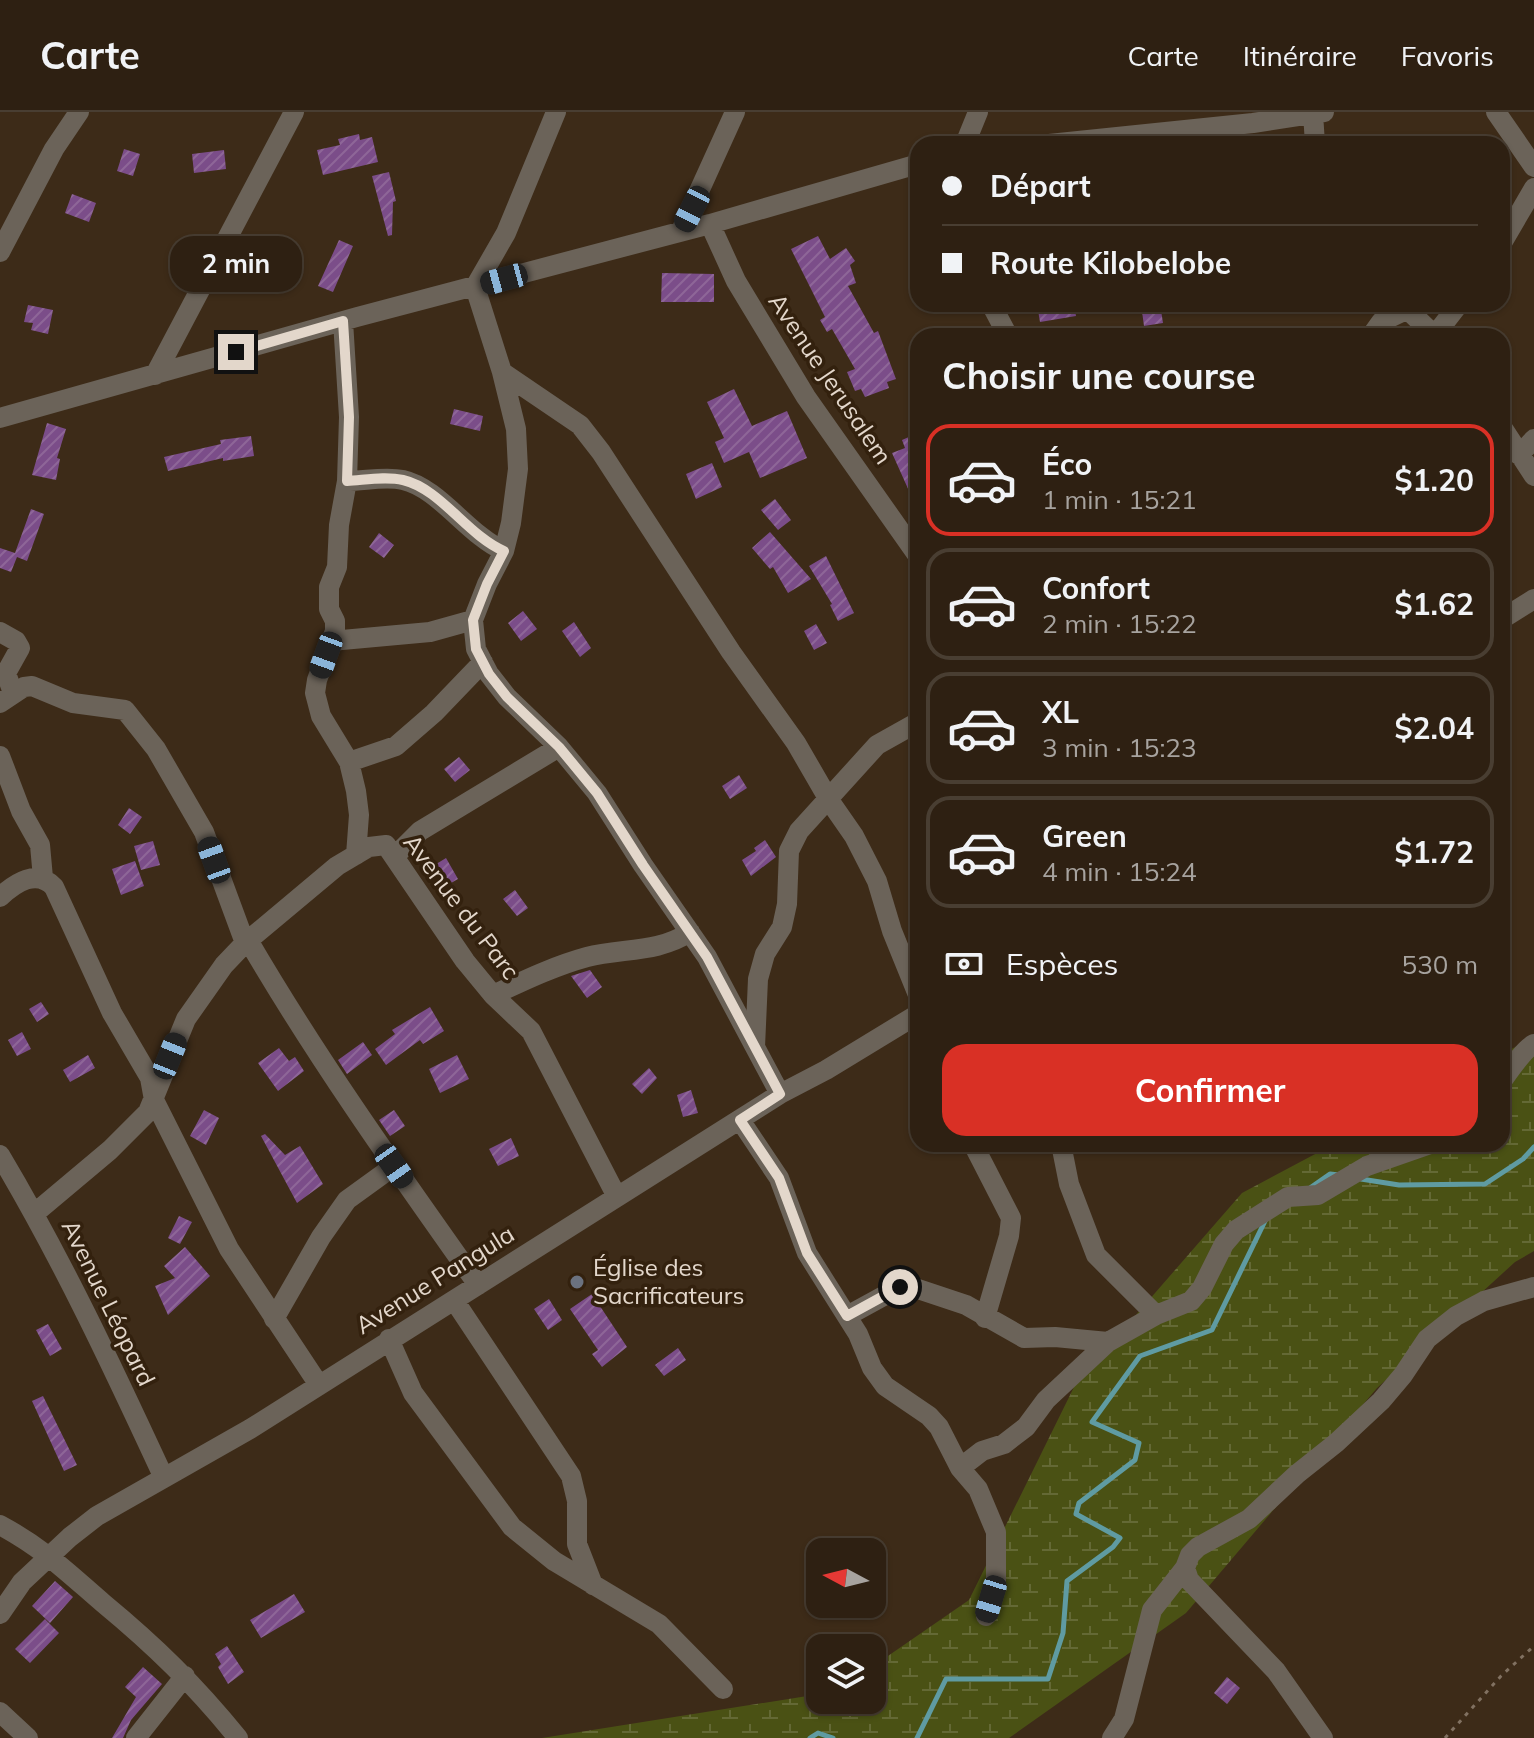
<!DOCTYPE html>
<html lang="fr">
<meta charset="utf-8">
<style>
body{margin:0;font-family:Mulish,sans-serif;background:#3a2d20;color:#f1f3f6;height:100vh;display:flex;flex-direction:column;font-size:30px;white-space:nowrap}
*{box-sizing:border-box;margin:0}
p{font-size:26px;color:#a7a39f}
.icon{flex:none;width:44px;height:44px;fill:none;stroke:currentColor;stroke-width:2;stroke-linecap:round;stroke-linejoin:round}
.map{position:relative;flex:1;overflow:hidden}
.panel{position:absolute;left:910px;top:216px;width:600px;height:824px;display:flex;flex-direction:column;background:#2e2012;border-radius:24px;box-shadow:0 2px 6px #0004,0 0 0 2px #493e32}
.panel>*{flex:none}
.top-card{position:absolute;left:910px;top:24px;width:600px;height:176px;border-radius:24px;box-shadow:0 2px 6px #0004,0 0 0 2px #493e32;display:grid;align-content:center;height:176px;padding:0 32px;background:#2e2012}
.needle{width:52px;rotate:277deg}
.tools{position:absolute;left:806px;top:1426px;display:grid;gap:16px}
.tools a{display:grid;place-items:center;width:80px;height:80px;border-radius:16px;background:#2e2012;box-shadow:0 2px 6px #0004,0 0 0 2px #493e32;font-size:40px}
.end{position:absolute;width:36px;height:36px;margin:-18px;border:10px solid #e3d7cb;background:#111;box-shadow:0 0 0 4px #111}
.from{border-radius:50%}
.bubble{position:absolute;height:56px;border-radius:24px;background:#2e2012;box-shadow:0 2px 6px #0004,0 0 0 2px #493e32;font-size:26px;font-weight:700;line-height:56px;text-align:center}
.car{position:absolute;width:24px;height:48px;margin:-24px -12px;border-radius:10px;box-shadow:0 0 6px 2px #0007;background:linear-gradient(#222 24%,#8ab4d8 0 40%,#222 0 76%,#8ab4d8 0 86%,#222 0)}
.top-card b{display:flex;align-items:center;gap:28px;height:76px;font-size:30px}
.top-card b+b{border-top:2px solid #493e32}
.top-card i{width:20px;height:20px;background:#f1f3f6}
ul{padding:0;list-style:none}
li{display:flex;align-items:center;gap:24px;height:112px;margin:0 16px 12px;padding:0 16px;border:4px solid #493e32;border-radius:24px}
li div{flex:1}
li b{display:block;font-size:30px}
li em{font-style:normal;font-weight:700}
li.current{border-color:#d93025}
li>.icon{width:72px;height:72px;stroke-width:1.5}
h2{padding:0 32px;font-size:36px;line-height:96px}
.pay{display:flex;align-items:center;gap:20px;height:88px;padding:0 32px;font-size:30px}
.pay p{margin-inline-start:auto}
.primary-button{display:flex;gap:16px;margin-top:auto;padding:16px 32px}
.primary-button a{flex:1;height:92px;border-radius:24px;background:#d93025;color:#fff;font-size:32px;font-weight:700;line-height:92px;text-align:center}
header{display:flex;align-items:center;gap:48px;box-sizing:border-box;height:112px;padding:0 40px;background:#2e2012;border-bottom:2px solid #493e32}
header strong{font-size:38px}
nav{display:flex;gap:44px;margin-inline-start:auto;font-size:28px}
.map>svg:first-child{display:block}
.wetland{fill:url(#wetland-marsh)}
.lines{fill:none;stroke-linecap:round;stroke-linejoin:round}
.stream{stroke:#5f9ba2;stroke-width:5}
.building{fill:url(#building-hatch)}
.path{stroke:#817161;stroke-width:3;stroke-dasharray:4 6;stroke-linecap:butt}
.minor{stroke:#6b6359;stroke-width:20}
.route{stroke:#e3d7cb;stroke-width:10}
.worship-dot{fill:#6b7280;stroke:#33210e;stroke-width:3}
.labels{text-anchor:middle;stroke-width:7;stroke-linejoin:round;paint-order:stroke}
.street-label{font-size:24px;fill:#e3d7cb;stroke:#33210e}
.poi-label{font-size:24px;fill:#e3d7cb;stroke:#33210e;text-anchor:start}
</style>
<header>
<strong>Carte</strong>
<nav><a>Carte</a><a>Itinéraire</a><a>Favoris</a></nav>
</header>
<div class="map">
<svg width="1534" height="1626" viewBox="0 0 1534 1626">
<defs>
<pattern id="wetland-marsh" width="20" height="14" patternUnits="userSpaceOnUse" patternTransform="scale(2)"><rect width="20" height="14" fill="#4a5114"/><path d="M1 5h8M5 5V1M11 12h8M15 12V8" fill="none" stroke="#646935"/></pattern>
<pattern id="building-hatch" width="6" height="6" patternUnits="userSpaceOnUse" patternTransform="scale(2)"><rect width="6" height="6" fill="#7b4d89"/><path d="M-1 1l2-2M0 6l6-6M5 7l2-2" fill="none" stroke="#8e6698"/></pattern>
</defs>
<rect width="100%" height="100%" fill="#3d2b18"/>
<!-- wetland -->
<path class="wetland" d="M1534,925V1139L1515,1150L1377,1276L1186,1501L1009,1626H542L820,1582V1588H872V1555L969,1488L1075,1273L1242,1081L1334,1032H1502V942Z"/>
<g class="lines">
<!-- stream -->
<path class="stream" d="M1361,1067L1399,1073L1485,1072L1523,1047L1534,1035
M1310,1076L1330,1062L1339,1063
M810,1626L818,1621L833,1626
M917,1626L946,1567H1048L1063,1521L1067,1469L1113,1435L1120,1426L1076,1402L1079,1391L1135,1348L1139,1331L1092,1310L1140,1244L1212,1218L1266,1107"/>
</g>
<!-- building -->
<path class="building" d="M359,22L360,28L372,25L378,50L323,63L317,38L340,33L338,27Z
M124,37L140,42L133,64L117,59Z
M224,38L226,57L194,61L192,42Z
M389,60L396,89L393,90L392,123L388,124L372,64Z
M72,82L96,91L89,110L65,101Z
M818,124L830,147L846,136L855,149L850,153L856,171L848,174L874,221L878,219L896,267L887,270L889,276L865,285L861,277L855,279L847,260L855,257L832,217L827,220L820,208L825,205L791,137Z
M339,128L353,134L333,180L318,174Z
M662,161L714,162V190H661Z
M1037,192H1074L1076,204L1040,210Z
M1141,192H1160L1163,211L1144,214Z
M28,193L53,198L48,222L31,218L33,211L24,210Z
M734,277L752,314L787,299L807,346L760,366L749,340L724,351L715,330L724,326L707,290Z
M454,297L483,304L480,319L450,312Z
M47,311L66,317L57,346L60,347L56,368L32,363Z
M918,321V399L892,341L905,336L902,328Z
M251,324L254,344L223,349V346L168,359L164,345L221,332L220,328Z
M712,351L722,375L696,387L686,362Z
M775,387L791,408L778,418L761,398Z
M31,397L44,402L27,449L17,445L11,460L0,456V436L15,441Z
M770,420L811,467L788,481L773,455L770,457L752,436Z
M379,421L394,433L384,446L369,435Z
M826,444L854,501L838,509L830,493L832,492L809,454Z
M523,499L537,517L521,529L508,511Z
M574,510L591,536L580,545L562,519Z
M816,512L827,531L814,538L804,519Z
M459,645L470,658L455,670L444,657Z
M739,663L747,676L730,687L722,674Z
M129,696L142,705L130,722L118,713Z
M765,728L776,745L751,764L742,748L756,739L754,736Z
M153,729L160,753L141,758L134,734Z
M446,746L458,767L437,779L425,759Z
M135,749L144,774L121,783L112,757Z
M515,778L528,796L517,804L503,787Z
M590,858L602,875L587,886L571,864Z
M41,890L49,902L37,910L29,897Z
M430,895L444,919L423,932L420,928L386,953L375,937L395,922L392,918Z
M22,920L31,937L17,944L8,928Z
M363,930L372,943L347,962L338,948Z
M279,936L289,949L295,945L304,959L278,979L258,951Z
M88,943L95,956L70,970L63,958Z
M457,943L469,967L440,981L429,957Z
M649,956L657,966L642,982L632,972Z
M691,978L698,1001L683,1005L677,983Z
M204,998L219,1006L206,1033L190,1024Z
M394,998L405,1014L390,1024L379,1008Z
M265,1022L285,1043L300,1034L323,1072L297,1091L261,1024Z
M511,1026L519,1044L498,1054L489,1037Z
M179,1104L192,1110L180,1132L168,1126Z
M185,1135L210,1164L168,1203L155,1174L175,1166L164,1154Z
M592,1182L627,1235L602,1255L592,1242L598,1238L570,1197Z
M549,1187L562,1208L548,1218L534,1197Z
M48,1212L62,1237L50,1244L36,1218Z
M678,1236L686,1248L664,1264L655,1253Z
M43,1284L77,1353L64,1359L32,1289Z
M55,1469L73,1485L50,1511L32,1494Z
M294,1482L305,1500L261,1526L250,1508Z
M45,1507L59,1521L30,1551L15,1537Z
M227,1534L244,1560L228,1572L218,1555L221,1552L215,1542Z
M143,1555L162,1572L131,1608L123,1626H112L136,1585L125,1575Z
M1227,1565L1240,1576L1227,1592L1214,1581Z"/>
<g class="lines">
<!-- path -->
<path class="path" d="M1445,1626L1501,1564L1534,1534"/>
<!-- minor -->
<path class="minor" d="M556,0L506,121L475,175L502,260L516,317L518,357L511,411L504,439L487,472L473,508L476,537L489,562L507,585L559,635L597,681L643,753L707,845L780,982
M1496,0L1534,55
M1313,1L1315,32
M965,32L978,0
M1049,32L1253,11L1324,0
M710,112L736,169L806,285L918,444
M681,119L735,0
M1502,131L1534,76
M0,140L54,37L79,0
M991,192L1008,224
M1402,192L1435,224
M343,209L349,305L347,369L339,413L337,455L329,475V497L335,509V519L317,568L315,581L321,604L349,650L356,679L359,703L356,743
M1435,223L1459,192
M1371,224L1381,210L1406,198
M502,260L580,313L601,340L731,540L796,631L829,688L854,724L877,769L892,819L918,883
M155,263L294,0
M0,306L357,205L710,112L918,52
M1502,315L1534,364
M1519,343L1534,327
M347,369C365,369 385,364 403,368C439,376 468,423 504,439
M1502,507L1534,487
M0,520L16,529L20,536L6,561L13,581
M331,529L430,520L473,508
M0,591L24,575L32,574L73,591L125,598L156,637L204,720L245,831
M0,644L21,699L40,733L43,766
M349,650L396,634L434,601L483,550
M394,745L420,719L559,635
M0,785C15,771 37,756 54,775L112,901L150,966L154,988L229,1137L319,1273
M248,828C318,948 398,1060 478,1173
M493,883C523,869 554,854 587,845C623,836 658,841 690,820
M755,935L758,867L765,842L782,815L787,792L789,739L799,719L877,633L918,610
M1502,969C1510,958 1524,937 1534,932
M740,1008L779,1066L807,1141L858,1222L872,1256L885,1274L929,1304L939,1315L960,1356L978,1377L996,1420V1471L986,1504
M973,1032L1011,1106L1009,1124L985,1206
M1061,1032L1069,1072L1096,1143L1156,1203
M0,1043C62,1147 113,1256 164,1366
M35,1101L110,1038L148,1000L186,907L224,853L245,831L337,754L369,735L386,733L465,849L493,883L531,919L617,1085
M454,1188L571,1364L577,1389V1432L593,1473
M847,1204L900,1175H912L966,1193L1024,1226L1055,1225L1108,1230
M274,1207L321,1125L347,1088L394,1054
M389,1227L413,1281L512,1415L554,1449L659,1512L723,1577
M960,1356L982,1339L1004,1332L1026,1315L1046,1288L1108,1230L1156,1203L1191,1189L1202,1176L1224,1132L1236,1118L1288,1085L1318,1083L1367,1054L1430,1032
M0,1413C43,1436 67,1460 103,1491C155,1534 195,1573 238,1626
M1185,1456L1189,1468L1276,1559L1323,1626
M0,1502L22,1470L70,1425L97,1404L250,1317L780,982L826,958L918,902
M0,1600L28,1626
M136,1626L185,1564
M1112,1626L1124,1607L1152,1498L1185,1456L1190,1443L1198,1435L1249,1407L1297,1362L1336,1331L1381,1289L1403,1263L1427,1227L1456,1204L1484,1189L1534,1175"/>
</g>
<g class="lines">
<!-- route -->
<path class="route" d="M236,240L343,209L349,305L347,369C365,368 385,364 403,368C441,377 467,423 504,439L487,472L473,508L476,537L489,562L507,585L559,635L597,681L643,753L707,845L780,982L740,1008L779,1066L807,1141L847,1204L900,1175"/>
</g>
<!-- markers -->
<circle class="worship-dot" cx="577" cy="1170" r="8"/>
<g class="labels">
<!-- street labels -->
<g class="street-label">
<text transform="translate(830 267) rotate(56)" y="8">Avenue Jerusalem</text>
<text transform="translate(461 795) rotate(53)" y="8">Avenue du Parc</text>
<text transform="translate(435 1168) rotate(-32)" y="8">Avenue Pangula</text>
<text transform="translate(108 1191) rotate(64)" y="8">Avenue Léopard</text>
</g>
<!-- poi labels -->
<g class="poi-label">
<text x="593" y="1164">Église des<tspan x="593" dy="28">Sacrificateurs</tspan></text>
</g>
</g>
</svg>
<div class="tools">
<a><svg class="needle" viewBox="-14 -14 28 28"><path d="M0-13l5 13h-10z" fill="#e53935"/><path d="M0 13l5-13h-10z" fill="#a7a39f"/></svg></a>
<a><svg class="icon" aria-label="layers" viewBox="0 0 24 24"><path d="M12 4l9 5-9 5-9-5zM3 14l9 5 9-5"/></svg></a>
</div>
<i class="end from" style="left:900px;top:1175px"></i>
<i class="end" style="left:236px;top:240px"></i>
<div class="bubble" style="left:170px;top:124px;width:132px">2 min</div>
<i class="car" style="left:692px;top:97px;rotate:207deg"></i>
<i class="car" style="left:504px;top:167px;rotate:255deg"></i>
<i class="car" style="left:326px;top:543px;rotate:200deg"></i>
<i class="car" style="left:214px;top:748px;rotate:340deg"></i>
<i class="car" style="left:170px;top:944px;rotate:22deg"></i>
<i class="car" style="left:394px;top:1054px;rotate:145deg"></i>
<i class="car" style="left:991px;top:1487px;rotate:197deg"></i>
<div class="top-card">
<b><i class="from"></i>Départ</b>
<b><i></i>Route Kilobelobe</b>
</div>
<section class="panel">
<h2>Choisir une course</h2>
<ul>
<li class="current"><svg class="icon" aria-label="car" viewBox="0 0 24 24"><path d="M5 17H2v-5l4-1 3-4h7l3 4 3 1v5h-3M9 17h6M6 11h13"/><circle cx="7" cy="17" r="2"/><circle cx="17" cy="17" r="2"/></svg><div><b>Éco</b><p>1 min · 15:21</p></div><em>$1.20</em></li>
<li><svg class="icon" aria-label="car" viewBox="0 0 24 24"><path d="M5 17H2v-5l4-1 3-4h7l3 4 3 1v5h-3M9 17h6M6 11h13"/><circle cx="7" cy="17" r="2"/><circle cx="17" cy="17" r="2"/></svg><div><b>Confort</b><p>2 min · 15:22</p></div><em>$1.62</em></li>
<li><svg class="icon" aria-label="car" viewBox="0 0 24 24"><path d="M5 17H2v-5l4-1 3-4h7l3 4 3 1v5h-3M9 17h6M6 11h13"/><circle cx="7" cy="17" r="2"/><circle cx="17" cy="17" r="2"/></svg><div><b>XL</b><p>3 min · 15:23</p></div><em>$2.04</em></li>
<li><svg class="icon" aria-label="car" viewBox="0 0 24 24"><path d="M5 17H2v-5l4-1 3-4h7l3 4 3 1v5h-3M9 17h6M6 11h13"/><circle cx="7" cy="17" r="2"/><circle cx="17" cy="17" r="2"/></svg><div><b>Green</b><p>4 min · 15:24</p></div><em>$1.72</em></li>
</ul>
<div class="pay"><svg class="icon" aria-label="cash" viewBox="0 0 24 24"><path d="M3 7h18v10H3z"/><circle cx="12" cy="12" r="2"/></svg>Espèces<p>530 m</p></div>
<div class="primary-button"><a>Confirmer</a></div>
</section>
</div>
